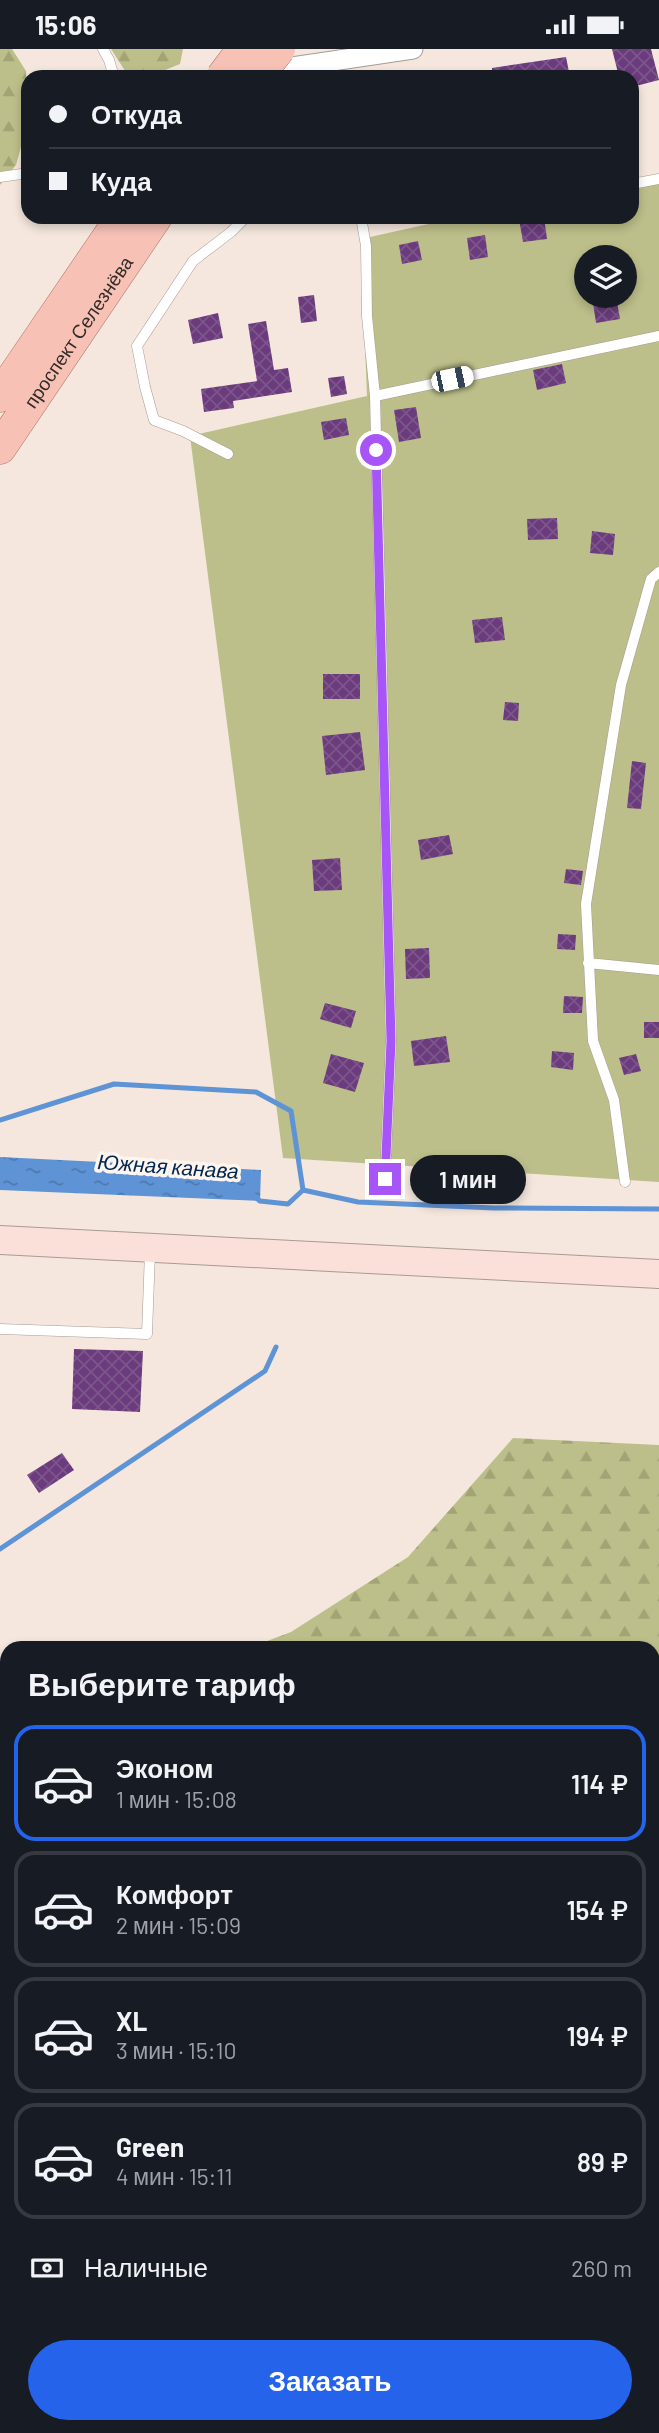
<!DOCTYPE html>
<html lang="ru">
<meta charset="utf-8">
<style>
body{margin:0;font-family:Barlow,sans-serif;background:#242831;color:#f1f3f6;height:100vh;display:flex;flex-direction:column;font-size:26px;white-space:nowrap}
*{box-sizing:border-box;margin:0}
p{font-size:23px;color:#9ea1a6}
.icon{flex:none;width:38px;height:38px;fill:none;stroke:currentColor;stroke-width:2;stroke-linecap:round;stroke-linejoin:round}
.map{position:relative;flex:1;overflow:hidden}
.drawer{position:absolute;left:0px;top:1592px;width:660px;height:793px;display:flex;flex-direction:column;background:#171b24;border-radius:21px 21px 0 0;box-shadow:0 4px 10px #0003}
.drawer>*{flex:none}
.guide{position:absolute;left:21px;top:21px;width:618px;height:154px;border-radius:21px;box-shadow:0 4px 10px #0003;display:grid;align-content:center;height:154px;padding:0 28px;background:#171b24}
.buttons{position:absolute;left:574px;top:196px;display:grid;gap:14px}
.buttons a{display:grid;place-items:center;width:63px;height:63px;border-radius:50%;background:#171b24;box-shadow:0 4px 10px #0003;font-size:35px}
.end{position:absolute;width:32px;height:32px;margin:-16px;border:9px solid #a855f7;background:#fff;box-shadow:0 0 0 4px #fff}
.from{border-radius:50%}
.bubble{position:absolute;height:49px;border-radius:24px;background:#171b24;box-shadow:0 4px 10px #0003;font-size:23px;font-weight:600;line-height:49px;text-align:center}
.car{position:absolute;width:21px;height:42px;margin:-21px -10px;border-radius:9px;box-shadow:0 0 5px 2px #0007;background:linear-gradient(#fff 24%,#345 0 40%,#fff 0 76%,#345 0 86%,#fff 0)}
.guide b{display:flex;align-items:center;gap:24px;height:66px;font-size:26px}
.guide b+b{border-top:2px solid #363941}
.guide i{width:18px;height:18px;background:#f1f3f6}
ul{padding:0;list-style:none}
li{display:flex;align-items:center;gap:21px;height:116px;margin:0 14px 10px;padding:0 14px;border:4px solid #363941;border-radius:21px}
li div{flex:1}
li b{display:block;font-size:26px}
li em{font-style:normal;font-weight:600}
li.selected{border-color:#2563eb}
li>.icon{width:63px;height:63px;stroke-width:1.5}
h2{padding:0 28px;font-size:32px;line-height:84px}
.pay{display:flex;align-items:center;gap:18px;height:77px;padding:0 28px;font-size:26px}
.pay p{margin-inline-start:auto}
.cta{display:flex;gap:14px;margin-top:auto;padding:14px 28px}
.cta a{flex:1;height:80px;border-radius:42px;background:#2563eb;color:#fff;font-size:28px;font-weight:600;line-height:80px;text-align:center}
.status{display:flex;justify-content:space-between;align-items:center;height:49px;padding:0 35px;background:#171b24;direction:ltr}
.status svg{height:19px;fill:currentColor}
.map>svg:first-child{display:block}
.forest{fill:url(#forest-firs)}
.cemetery{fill:url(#cemetery-stones)}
.garden{fill:#bcbf89;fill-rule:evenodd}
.water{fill:url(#water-ripples)}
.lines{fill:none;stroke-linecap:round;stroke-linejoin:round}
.stream{stroke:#5e93d6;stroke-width:5}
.building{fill:url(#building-cross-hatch)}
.service-casing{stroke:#a89b92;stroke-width:11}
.minor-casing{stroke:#a89b92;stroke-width:21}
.secondary-casing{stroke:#a89b92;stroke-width:30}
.primary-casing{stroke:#af7264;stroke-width:33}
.service{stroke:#fff;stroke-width:10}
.minor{stroke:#fff;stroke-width:19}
.secondary{stroke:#fbe0da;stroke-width:28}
.primary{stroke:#f7c1b6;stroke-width:32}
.primary-bridge-casing{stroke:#af7264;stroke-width:33;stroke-linecap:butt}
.primary-bridge{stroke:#f7c1b6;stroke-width:32}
.route{stroke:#a855f7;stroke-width:9}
.labels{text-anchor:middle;stroke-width:7;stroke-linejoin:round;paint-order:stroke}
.street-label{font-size:19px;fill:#322c28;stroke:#fef5ef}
.water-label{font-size:21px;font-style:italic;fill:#032853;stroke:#fef5ef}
</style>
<div class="status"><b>15:06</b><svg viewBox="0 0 49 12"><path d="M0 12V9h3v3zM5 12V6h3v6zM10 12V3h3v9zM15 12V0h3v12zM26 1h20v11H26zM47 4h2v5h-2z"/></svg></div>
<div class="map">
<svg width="659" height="2384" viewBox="0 0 659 2384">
<defs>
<pattern id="forest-firs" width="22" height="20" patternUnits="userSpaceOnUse" patternTransform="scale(1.75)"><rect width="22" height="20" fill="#bcbf89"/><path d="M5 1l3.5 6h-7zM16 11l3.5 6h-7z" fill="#a2a476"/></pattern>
<pattern id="cemetery-stones" width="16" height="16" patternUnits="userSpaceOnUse" patternTransform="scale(1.75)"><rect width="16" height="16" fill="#bcbf89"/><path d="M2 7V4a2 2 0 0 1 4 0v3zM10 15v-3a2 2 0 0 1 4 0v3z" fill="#a2a476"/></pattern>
<pattern id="water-ripples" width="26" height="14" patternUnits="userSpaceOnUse" patternTransform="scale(1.75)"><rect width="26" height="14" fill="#5e93d6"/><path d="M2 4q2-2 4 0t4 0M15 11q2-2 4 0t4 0" fill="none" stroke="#4e78ae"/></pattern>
<pattern id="building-cross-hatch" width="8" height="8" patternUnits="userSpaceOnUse" patternTransform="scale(1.75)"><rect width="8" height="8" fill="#6b3b7d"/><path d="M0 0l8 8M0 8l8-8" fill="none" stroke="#7c568a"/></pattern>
</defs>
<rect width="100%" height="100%" fill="#f5e7dd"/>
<!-- forest -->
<path class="forest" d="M0,0H12L26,22L28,73L16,116L0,136Z
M111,0H183L180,15L148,28H129Z
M513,1389L659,1396V2384H0V1743L7,1739V2378H653V1600L249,1599L291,1583L408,1508Z"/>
<!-- cemetery -->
<path class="cemetery" d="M0,2353H7V2378H127V2384H0Z"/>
<!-- garden -->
<path class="garden" d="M659,132V1133L283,1109L190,387L367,347L361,190L460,168H632V137ZM586,208H625V247H586Z"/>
<!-- water -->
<path class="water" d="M0,1108L261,1121L260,1152L0,1141Z"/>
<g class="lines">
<!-- stream -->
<path class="stream" d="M0,1071L114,1035L256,1043L291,1062L303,1141
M254,1147L260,1152L288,1155L303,1141L358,1153L494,1159L659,1160
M0,1500L265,1322L276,1298"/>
</g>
<!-- building -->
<path class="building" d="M612,0H651L659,31L632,38V28H619Z
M566,8L570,28H492V19Z
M544,168L547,190L523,193L519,170Z
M485,186L488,208L470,211L467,189Z
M418,192L422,211L402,215L399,196Z
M314,246L317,272L301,274L298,248Z
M592,247H616L620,270L596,274Z
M218,264L223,289L193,295L188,271Z
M266,272L274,321L288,319L292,343L233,352L234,359L204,363L201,340L257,332L248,275Z
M562,315L566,334L537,341L533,321Z
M344,327L347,345L331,348L328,329Z
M416,358L421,389L399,393L394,361Z
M346,369L349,386L324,391L321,373Z
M557,469L558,490L528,491L527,470Z
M592,482L615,485L613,506L590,504Z
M502,568L505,591L475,594L472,571Z
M323,625H360V650H323Z
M505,653L519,654L518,672L503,671Z
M360,683L365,721L326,726L322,687Z
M632,712L646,714L641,760L627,759Z
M449,786L453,805L421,811L418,791Z
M340,809L342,841L314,842L312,811Z
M566,820L583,822L581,836L564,834Z
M558,885L576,886L575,901L557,900Z
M429,899L430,929L406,930L405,900Z
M564,947L583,948L582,964H563Z
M325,954L356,962L351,979L320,970Z
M644,973H659V989H644Z
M446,987L450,1013L414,1017L411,992Z
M552,1002L574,1004L573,1021L551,1018Z
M331,1005L364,1014L355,1043L323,1034Z
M636,1005L641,1022L624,1026L619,1009Z
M74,1300L143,1302L140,1363L72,1360Z
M62,1404L74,1421L39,1444L27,1426Z"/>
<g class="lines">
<defs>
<path id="service" d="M103,0L109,11L114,28
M0,128L28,124
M632,135L659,130
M361,168L366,197L367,267L375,347L391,992L385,1130
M375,347L659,287
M228,405L183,382L154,371L145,338L137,297L193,212L231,183L246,168
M588,914L659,921
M625,1133L614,1051L593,992L586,855L621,636L651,530L659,523
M0,1280L147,1285L150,1203"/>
<path id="minor" d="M258,23L413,0"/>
<path id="secondary" d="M0,1191L659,1225"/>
<g id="primary">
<path d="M0,347L122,168"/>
<path id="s1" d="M0,399L156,168"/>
</g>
</defs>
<!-- service casing -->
<use href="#service" class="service-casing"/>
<!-- minor casing -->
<use href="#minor" class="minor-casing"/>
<!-- secondary casing -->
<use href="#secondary" class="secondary-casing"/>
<!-- primary casing -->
<use href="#primary" class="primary-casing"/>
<!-- service -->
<use href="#service" class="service"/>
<!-- minor -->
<use href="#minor" class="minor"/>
<!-- secondary -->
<use href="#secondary" class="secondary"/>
<!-- primary -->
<use href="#primary" class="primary"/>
<defs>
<path id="primary-bridge" d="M222,28L243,0
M257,28L279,0"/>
</defs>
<!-- primary-bridge casing -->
<use href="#primary-bridge" class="primary-bridge-casing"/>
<!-- primary-bridge -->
<use href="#primary-bridge" class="primary-bridge"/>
</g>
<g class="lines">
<!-- route -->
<path class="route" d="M376,401L391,992L385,1130"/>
</g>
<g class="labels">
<!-- street labels -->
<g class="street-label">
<text dy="7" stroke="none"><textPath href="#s1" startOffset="140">проспект Селезнёва</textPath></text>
</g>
<!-- water labels -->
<g class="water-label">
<text transform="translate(168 1118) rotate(4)" y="7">Южная канава</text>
</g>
</g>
</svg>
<div class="buttons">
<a><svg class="icon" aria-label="layers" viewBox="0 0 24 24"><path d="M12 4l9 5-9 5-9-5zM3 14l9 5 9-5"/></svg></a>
</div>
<i class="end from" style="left:376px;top:401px"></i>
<i class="end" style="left:385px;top:1130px"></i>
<div class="bubble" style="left:410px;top:1106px;width:116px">1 мин</div>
<i class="car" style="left:452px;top:330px;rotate:78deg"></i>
<div class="guide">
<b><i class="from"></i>Откуда</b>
<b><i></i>Куда</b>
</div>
<section class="drawer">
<h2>Выберите тариф</h2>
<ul>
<li class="selected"><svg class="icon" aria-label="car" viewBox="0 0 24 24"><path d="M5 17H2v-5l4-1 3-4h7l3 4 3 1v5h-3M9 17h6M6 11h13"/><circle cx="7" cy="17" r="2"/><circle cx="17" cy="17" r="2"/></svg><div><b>Эконом</b><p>1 мин · 15:08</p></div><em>114 ₽</em></li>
<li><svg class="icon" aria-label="car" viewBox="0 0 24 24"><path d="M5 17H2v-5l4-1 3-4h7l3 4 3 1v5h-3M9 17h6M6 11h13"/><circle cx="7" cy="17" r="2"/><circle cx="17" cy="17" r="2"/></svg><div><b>Комфорт</b><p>2 мин · 15:09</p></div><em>154 ₽</em></li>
<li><svg class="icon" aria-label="car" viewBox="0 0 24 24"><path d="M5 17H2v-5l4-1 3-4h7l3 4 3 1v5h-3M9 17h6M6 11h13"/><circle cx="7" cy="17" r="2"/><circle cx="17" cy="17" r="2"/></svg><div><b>XL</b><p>3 мин · 15:10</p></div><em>194 ₽</em></li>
<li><svg class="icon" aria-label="car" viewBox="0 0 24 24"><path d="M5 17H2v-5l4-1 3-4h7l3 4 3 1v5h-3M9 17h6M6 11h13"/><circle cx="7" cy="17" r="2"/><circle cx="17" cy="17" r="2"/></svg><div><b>Green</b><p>4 мин · 15:11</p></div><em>89 ₽</em></li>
</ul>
<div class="pay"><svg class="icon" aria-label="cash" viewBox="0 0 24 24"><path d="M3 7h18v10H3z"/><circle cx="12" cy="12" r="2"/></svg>Наличные<p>260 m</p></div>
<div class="cta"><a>Заказать</a></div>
</section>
</div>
